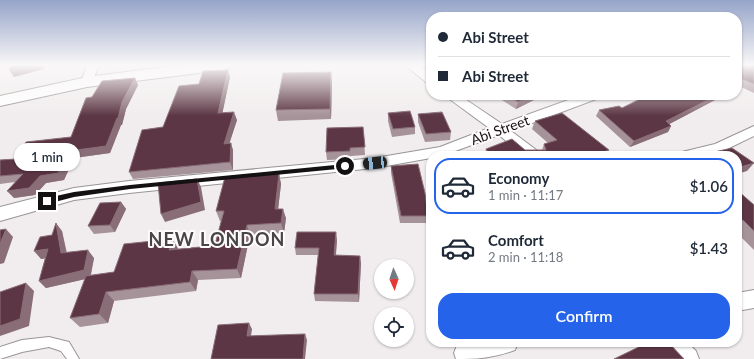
<!DOCTYPE html>
<meta charset="utf-8">
<style>
body{margin:0;font-family:Lato,sans-serif;background:#f6f6f7;color:#1f2937;height:100vh;display:flex;flex-direction:column;font-size:15px;white-space:nowrap}
*{box-sizing:border-box;margin:0}
p{font-size:13px;color:#747a83}
.icon{flex:none;width:22px;height:22px;fill:none;stroke:currentColor;stroke-width:2;stroke-linecap:round;stroke-linejoin:round}
.map{position:relative;flex:1;overflow:hidden}
.drawer{position:absolute;left:426px;top:151px;width:316px;height:196px;display:flex;flex-direction:column;background:#fff;border-radius:16px;box-shadow:0 1px 3px #0004}
.drawer>*{flex:none}
.top-card{position:absolute;left:426px;top:12px;width:316px;height:88px;border-radius:16px;box-shadow:0 1px 3px #0004;display:grid;align-content:center;height:88px;padding:0 12px;background:#fff}
.needle{width:26px;rotate:177deg}
.controls{position:absolute;left:374px;top:259px;display:grid;gap:8px}
.controls a{display:grid;place-items:center;width:40px;height:40px;border-radius:50%;background:#fff;box-shadow:0 1px 3px #0004;font-size:20px}
.end{position:absolute;width:18px;height:18px;margin:-9px;border:5px solid #131112;background:#fff;box-shadow:0 0 0 2px #fff}
.from{border-radius:50%}
.bubble{position:absolute;height:28px;border-radius:14px;background:#fff;box-shadow:0 1px 3px #0004;font-size:13px;font-weight:600;line-height:28px;text-align:center}
.car{position:absolute;width:12px;height:24px;margin:-12px -6px;border-radius:5px;box-shadow:0 0 3px 1px #0007;background:linear-gradient(#222 24%,#8ab4d8 0 40%,#222 0 76%,#8ab4d8 0 86%,#222 0)}
.top-card b{display:flex;align-items:center;gap:14px;height:38px;font-size:15px}
.top-card b+b{border-top:1px solid #e0e1e3}
.top-card i{width:10px;height:10px;background:#1f2937}
ul{padding:7px 0 0;list-style:none}
li{display:flex;align-items:center;gap:12px;height:56px;margin:0 8px 6px;padding:0 4px;border:2px solid transparent;border-radius:16px}
li div{flex:1}
li b{display:block;font-size:15px}
li em{font-style:normal;font-weight:600}
li.current{border-color:#2563eb}
li>.icon{width:36px;height:36px;stroke-width:1.5}
.cta{display:flex;gap:8px;margin-top:auto;padding:8px 12px}
.cta a{flex:1;height:46px;border-radius:16px;background:#2563eb;color:#fff;font-size:16px;font-weight:600;line-height:46px;text-align:center}
.map>svg:first-child{display:block}
.lines{fill:none;stroke-linecap:round;stroke-linejoin:round}
.lane-casing{stroke:#999596;stroke-width:2}
.street-casing{stroke:#999596;stroke-width:2}
.secondary-casing{stroke:#999596;stroke-width:2}
.lane{fill:#fff;fill-rule:evenodd}
.street{fill:#fff;fill-rule:evenodd}
.secondary{fill:#fff;fill-rule:evenodd}
.wall{fill:#a69299}
.shaded-wall{fill:#896d77}
.building{fill:#5c3644;stroke:#896d77}
.route{fill:#131112}
.labels{text-anchor:middle;stroke-width:4;stroke-linejoin:round;paint-order:stroke}
.street-label{font-size:14px;fill:#131112;stroke:#fffafc}
.district-label{font-size:18px;font-weight:bold;letter-spacing:1px;fill:#484546;stroke:#fffafc}
</style>
<div class="map">
<svg width="754" height="359" viewBox="0 0 754 359">
<rect width="100%" height="100%" fill="#f1edee"/>
<g class="lines">
<defs>
<path id="lane" d="M49,337L69,342L79,359H67L61,351L49,347L22,352L0,359V347L22,340Z"/>
<path id="street" d="M87,65H99L91,85H83L81,82Z
M405,65H419L431,74V84L427,83Z
M444,95H459L502,124L582,95H600L599,98L511,131L539,152L542,156H524L499,135L447,154L431,156V158L375,168L129,193L74,200L0,221V207L74,188L129,181L375,158L440,147L489,128Z
M754,126V136L725,150L705,156H679L682,152L715,144Z
M754,290V308L737,311V293Z
M464,342H518L515,350C493,358 479,359 456,359L454,353L457,345Z
M660,342H687L696,351L699,359H672L663,350Z"/>
<path id="secondary" d="M181,65H231L229,68L223,70L87,87L0,106V96L87,77Z"/>
</defs>
<!-- lane casing -->
<use href="#lane" class="lane-casing"/>
<!-- street casing -->
<use href="#street" class="street-casing"/>
<!-- secondary casing -->
<use href="#secondary" class="secondary-casing"/>
<!-- lane -->
<use href="#lane" class="lane"/>
<!-- street -->
<use href="#street" class="street"/>
<!-- secondary -->
<use href="#secondary" class="secondary"/>
</g>
<!-- wall -->
<path class="wall" d="M737,65H754V93L737,85Z
M228,70L230,77L222,113L237,120L229,143L233,150V170L133,179L129,172L163,127L199,84Z
M135,78L138,85L126,109L122,125H121L110,153L74,158L64,180L46,183L35,195L14,198L15,182L0,184V160L16,159L71,137L92,97Z
M332,82L331,119L278,121L276,110Z
M494,95H535L534,100L516,109Z
M645,95H719L715,100L669,124L671,126L668,132L630,147L596,116L599,110L622,108L647,96Z
M388,113L415,127V134L392,137L388,121Z
M418,114L451,132L450,140L425,142L418,122Z
M535,121L609,150L485,153L486,149L525,150H542L544,144L548,143L532,129Z
M363,127L365,155L351,156V159L327,160L326,152Z
M391,166L428,216L427,223H400L391,173Z
M279,174L281,184L278,209L286,218L284,233L250,235L241,278L198,280L196,291L114,301L108,323L80,327L70,318L85,279L46,288L39,281L45,258L41,259L52,235L62,231L67,253L94,258L91,275L114,272L172,239L178,248V249L211,246L216,241L221,221H220L216,211Z
M737,190L754,205V250L737,233Z
M121,202L126,209L115,232L94,234L88,226Z
M337,240L336,255L361,263L359,302L315,301L314,294L318,255H296L295,248Z"/>
<!-- shaded-wall -->
<path class="shaded-wall" d="M27,65H44V69L14,77L9,70Z
M228,70L230,77L221,120L218,113Z
M331,72L332,82L331,119L330,109Z
M135,78L138,85L126,109L122,125H121L110,153L74,158L64,180L46,183L35,195L14,198L7,191L40,176L69,151L122,102Z
M529,95H535L534,100L516,109L518,102Z
M718,95H719L715,100L662,128L666,121Z
M234,112L237,120L227,151L224,144Z
M671,126L668,132L630,147L634,141Z
M231,143L233,150V170L230,162Z
M754,163L747,171L737,174V168Z
M279,174L281,184L277,219L275,209Z
M197,179L201,187L205,210L165,222L161,214Z
M121,202L126,209L115,232L110,225Z
M283,209L286,218L284,233L281,223Z
M743,220L737,226V221Z
M56,223L62,231L68,261L61,253Z
M247,225L250,235L241,278L237,269Z
M6,229L13,237L4,263L0,264V244Z
M336,232L337,240L335,263L334,255Z
M172,239L178,248L175,260L169,250Z
M48,249L55,257L41,259L34,251Z
M88,250L94,258L90,278L46,288L39,281Z
M360,256L361,263L359,302L358,294Z
M192,271L198,280L196,291L190,282Z
M26,283L34,291L29,326L0,336V326Z
M106,292L114,301L108,323L99,314Z
M249,323L252,329L250,343L247,336Z
M305,334L307,340L305,359H303Z"/>
<!-- building -->
<path class="building" d="M12,65H27L9,70Z
M737,65H754V84L737,77Z
M228,70L218,113L234,112L224,144L231,143L230,162L129,172L142,130L163,127L179,86L199,84L203,71Z
M331,72L330,109L276,110L283,73Z
M135,78L122,102L118,118H117L106,146L69,151L58,173L40,176L29,188L7,191L23,174L0,176V160L16,159L26,142L71,137L86,98L92,97L102,81Z
M506,95H533L518,102Z
M648,95H718L666,121L671,126L634,141L599,110L619,106L622,108Z
M410,111L415,127L393,129L388,113Z
M442,112L451,132L426,134L418,114Z
M562,113L609,150L606,151L610,154L604,156H478L488,152L486,149L512,139L525,150H546L544,144L557,140L535,121Z
M363,127L365,147L350,148V151L326,152L327,128Z
M732,148L754,163L737,168V156H702L701,155Z
M418,164L425,193L428,216H401L391,166Z
M279,174L275,209H283L281,223L247,225L237,269L192,271L190,282L106,292L99,314L70,318L86,276L114,272L124,244L172,239L169,250L211,246L212,241H216L224,211H216L225,177Z
M197,179L201,202L161,214L158,183Z
M737,190L754,205V231L743,220L737,221Z
M121,202L110,225L88,226L100,203Z
M56,223L61,253L88,250L84,270L39,281L48,249L34,251L40,237L52,235Z
M6,229L0,244V230Z
M297,232H336L334,255L360,256L358,294H314L319,248H295Z
M26,283L20,319L0,326V292Z
M249,323L247,336L305,334L303,359H211L218,325Z
M649,342H668L684,359H614Z"/>
<!-- sky -->
<linearGradient id="sky" x2="0" y2="1"><stop stop-color="#95a4c9"/><stop offset="0.56" stop-color="#f9f7f7"/><stop offset="1" stop-color="#f9f7f7" stop-opacity="0"/></linearGradient>
<rect width="754" height="116" fill="url(#sky)"/>
<!-- route -->
<path class="route" d="M345,164L348,165V168L130,189L74,197L47,204L43,201L47,198L74,192L130,185Z"/>
<g class="labels">
<!-- street labels -->
<g class="street-label">
<text transform="translate(500 130) rotate(-20)" y="5">Abi Street</text>
</g>
<!-- district labels -->
<g class="district-label">
<text x="217" y="246">NEW LONDON</text>
</g>
</g>
</svg>
<div class="controls">
<a><svg class="needle" viewBox="-14 -14 28 28"><path d="M0-13l5 13h-10z" fill="#e53935"/><path d="M0 13l5-13h-10z" fill="#747a83"/></svg></a>
<a><svg class="icon" aria-label="locate" viewBox="0 0 24 24"><circle cx="12" cy="12" r="6"/><path d="M12 2v4M12 18v4M2 12h4M18 12h4"/></svg></a>
</div>
<i class="end from" style="left:345px;top:166px"></i>
<i class="end" style="left:47px;top:201px"></i>
<div class="bubble" style="left:14px;top:143px;width:66px">1 min</div>
<i class="car" style="left:375px;top:163px;rotate:264deg"></i>
<div class="top-card">
<b><i class="from"></i>Abi Street</b>
<b><i></i>Abi Street</b>
</div>
<section class="drawer">
<ul>
<li class="current"><svg class="icon" aria-label="car" viewBox="0 0 24 24"><path d="M5 17H2v-5l4-1 3-4h7l3 4 3 1v5h-3M9 17h6M6 11h13"/><circle cx="7" cy="17" r="2"/><circle cx="17" cy="17" r="2"/></svg><div><b>Economy</b><p>1 min · 11:17</p></div><em>$1.06</em></li>
<li><svg class="icon" aria-label="car" viewBox="0 0 24 24"><path d="M5 17H2v-5l4-1 3-4h7l3 4 3 1v5h-3M9 17h6M6 11h13"/><circle cx="7" cy="17" r="2"/><circle cx="17" cy="17" r="2"/></svg><div><b>Comfort</b><p>2 min · 11:18</p></div><em>$1.43</em></li>
</ul>
<div class="cta"><a>Confirm</a></div>
</section>
</div>
